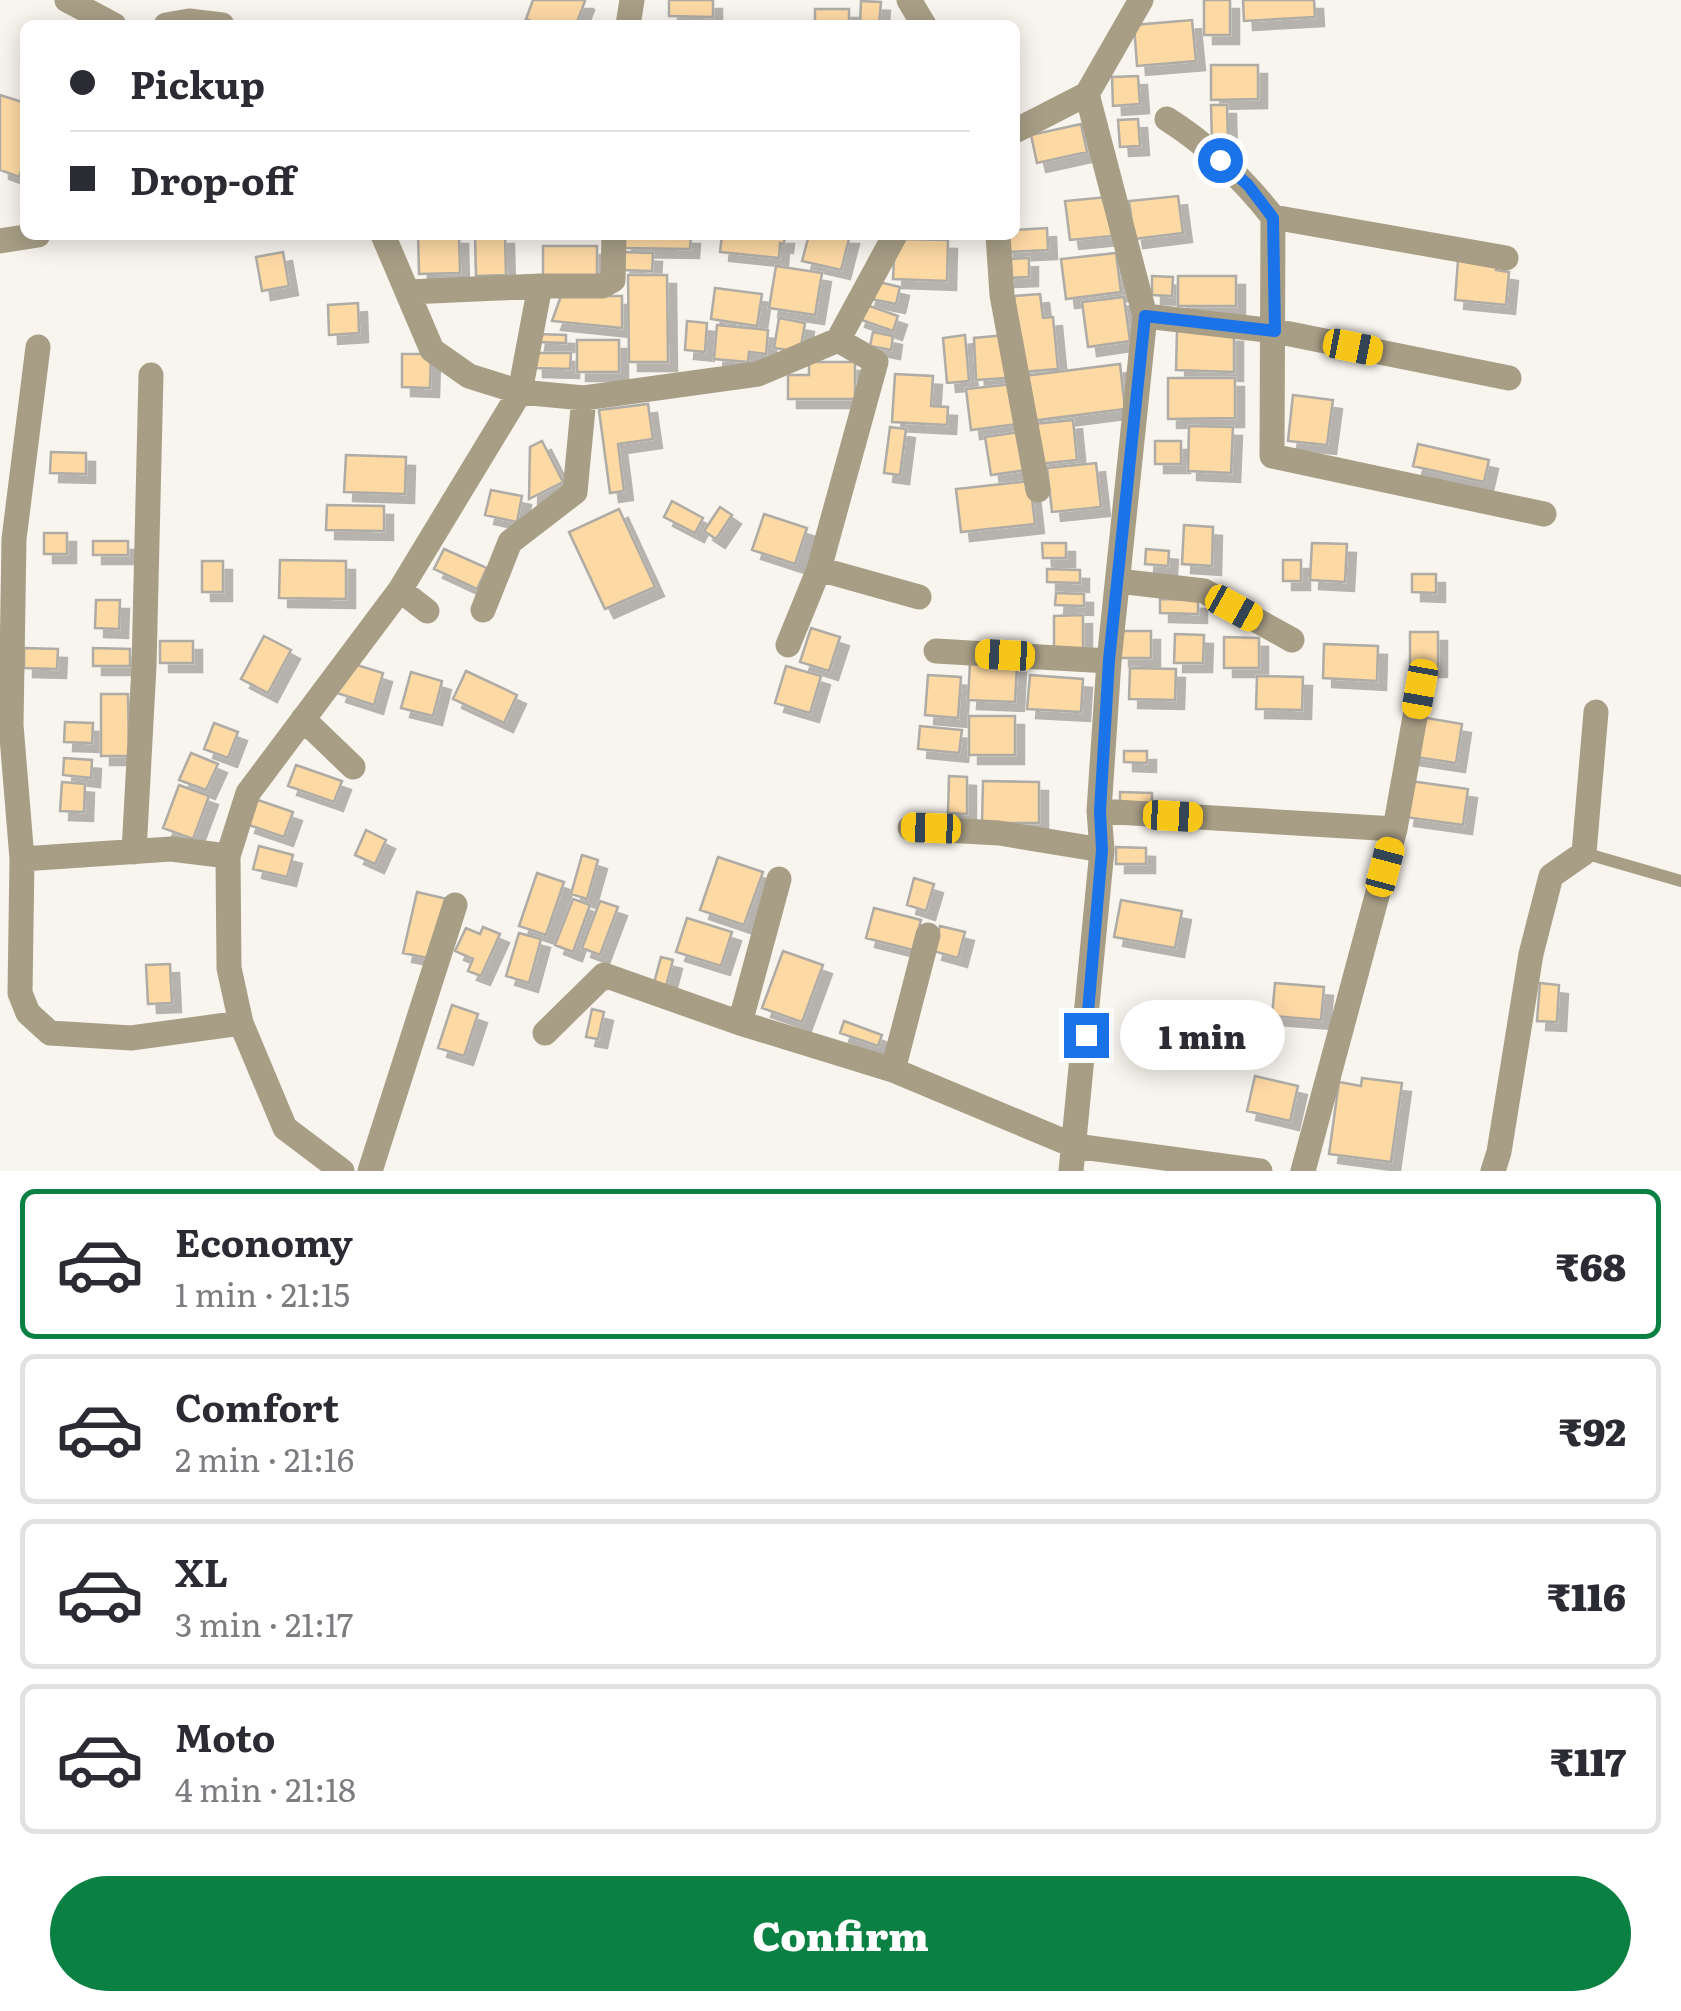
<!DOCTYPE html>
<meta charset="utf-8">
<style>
body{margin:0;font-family:Literata,serif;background:#f2f2f3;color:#2b2b33;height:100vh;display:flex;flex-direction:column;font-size:38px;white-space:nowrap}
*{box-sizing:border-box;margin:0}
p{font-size:32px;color:#7c7c81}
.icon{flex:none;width:55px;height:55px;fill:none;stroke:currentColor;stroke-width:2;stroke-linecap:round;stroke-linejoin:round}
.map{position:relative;height:1171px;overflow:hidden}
.panel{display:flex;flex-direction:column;background:#fff;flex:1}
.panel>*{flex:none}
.hud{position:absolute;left:20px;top:20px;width:1000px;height:220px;border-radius:15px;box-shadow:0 5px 25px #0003;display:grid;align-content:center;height:220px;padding:0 50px;background:#fff}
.end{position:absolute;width:45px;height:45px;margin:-22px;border:12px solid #1a73e8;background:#fff;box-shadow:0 0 0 5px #fff}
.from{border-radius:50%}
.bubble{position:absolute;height:70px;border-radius:35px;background:#fff;box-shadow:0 5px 25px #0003;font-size:32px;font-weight:800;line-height:70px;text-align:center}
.car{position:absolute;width:30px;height:60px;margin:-30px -15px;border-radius:12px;box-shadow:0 0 8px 2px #0007;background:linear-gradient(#f5c518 24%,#345 0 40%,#f5c518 0 76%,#345 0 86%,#f5c518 0)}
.hud b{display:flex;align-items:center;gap:35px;height:95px;font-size:38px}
.hud b+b{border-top:2px solid #e1e1e2}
.hud i{width:25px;height:25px;background:#2b2b33}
ul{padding:18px 0 0;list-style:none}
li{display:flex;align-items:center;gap:30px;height:150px;margin:0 20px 15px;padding:0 30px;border:5px solid #e1e1e2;border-radius:15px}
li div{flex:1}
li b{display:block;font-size:38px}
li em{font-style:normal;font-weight:800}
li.selected{border-color:#0b8043}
li>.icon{width:90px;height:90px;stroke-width:1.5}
.button{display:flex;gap:20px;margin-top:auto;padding:20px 50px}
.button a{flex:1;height:115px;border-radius:60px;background:#0b8043;color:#fff;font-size:40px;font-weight:800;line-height:115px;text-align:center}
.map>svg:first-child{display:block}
.building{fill:#fdd9a4;stroke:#afaba5;stroke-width:2.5;filter:url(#shadow)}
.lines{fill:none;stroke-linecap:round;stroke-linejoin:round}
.lane{stroke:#a89e86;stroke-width:12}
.street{stroke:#a89e86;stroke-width:25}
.route{stroke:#1a73e8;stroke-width:12}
</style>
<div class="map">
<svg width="1681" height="1171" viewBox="0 0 1681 1171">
<defs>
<filter id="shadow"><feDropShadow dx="9" dy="9" stdDeviation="0" flood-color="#0004"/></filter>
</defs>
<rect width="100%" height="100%" fill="#f8f4ee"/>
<!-- building -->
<path class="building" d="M533,0H584L585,1L576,25H541L526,19Z
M669,0H713V17L669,16Z
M1204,0H1230V35H1204Z
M1243,0H1314L1315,17L1244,21Z
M861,1L881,2L879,25H860Z
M815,9H849V25H815Z
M1192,20L1196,61L1137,66L1134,25Z
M1211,65H1258V99L1211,100Z
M1138,76L1140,104L1113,106L1112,77Z
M0,95L25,103V160L19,177L0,170Z
M1211,105H1227L1228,142L1212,143Z
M1138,119L1140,146L1120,147L1118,120Z
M1081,124L1087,152L1037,163L1031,135Z
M1178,196L1183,233L1134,239L1129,201Z
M1107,197L1112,236L1070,240L1065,201Z
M1047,228L1048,250L1005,252L1004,235H1015V230Z
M418,235H459L460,273L419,274Z
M475,235H505L506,275L476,276Z
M623,235H691L690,249L623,248Z
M722,235H785L784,244L780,243L779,258L720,252Z
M809,235H850L841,270L802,261Z
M895,239L948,240L947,281L893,279Z
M543,246H597V275L543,276Z
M283,252L289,286L262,291L256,257Z
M622,252L653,253L652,271L621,270Z
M1116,253L1121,292L1066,299L1061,259Z
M1029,258V277L1006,278L1005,259Z
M1458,260L1497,264L1496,270L1509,272L1506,305L1455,300Z
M776,266L822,273L815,315L769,308Z
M628,275H667L668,362H629Z
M1152,276L1173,277L1172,296L1152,295Z
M1178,276H1236V306H1178Z
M870,280L900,287L896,304L866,298Z
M715,288L762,294L757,326L711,319Z
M1040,294L1043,318L1053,317L1058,369L1020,372L1014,296Z
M561,296H622V328L552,321Z
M1124,297L1130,341L1088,347L1082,302Z
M358,303L359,333L329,335L328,305Z
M861,303L898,316L893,331L856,318Z
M779,318L805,323L800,352L774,348Z
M687,321L707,323L705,352L685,350Z
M717,325L768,330L766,354L749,352L748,362L714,359Z
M1177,331L1234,333V372L1176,370Z
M873,332L893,336L891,350L870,346Z
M537,334L566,335V343L536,342Z
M965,335L969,381L947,383L943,338Z
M1005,335L1007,378L976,380L974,338Z
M577,340H619V372H577Z
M534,353H571L570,369L534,368Z
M402,354H431L430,388L402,387Z
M809,362H855V399H788V375H809Z
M1120,364L1125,409L1030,421L1024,376Z
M895,374L933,376L931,406L948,407L947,425L892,422Z
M1168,378H1235V418L1168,419Z
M1013,384L1018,424L971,430L966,389Z
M1293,395L1333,400L1327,445L1288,441Z
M648,404L653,439L618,444L624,491L610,493L599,410Z
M1073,420L1077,460L1038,464L1034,424Z
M1189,426L1233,427L1231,473L1188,471Z
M890,427L906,429L900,475L884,473Z
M1020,432L1026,470L991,475L985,437Z
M542,441L563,482L529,499L530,447Z
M1155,441H1181V464H1155Z
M1418,444L1489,460L1484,482L1413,466Z
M51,452L86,453V474L50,473Z
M346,455L406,457L405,494L344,492Z
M1096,463L1101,507L1052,512L1047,468Z
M1030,481L1035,524L961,532L956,489Z
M491,490L522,496L517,522L485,515Z
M672,501L703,518L695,533L664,517Z
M327,505L384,506V531L326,530Z
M720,507L732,515L716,539L704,531Z
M619,509L655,587L605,609L569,532Z
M764,514L807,528L795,564L752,550Z
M1184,525L1213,527L1212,566L1182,564Z
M44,533H67V554H44Z
M93,541H128V555H93Z
M1042,543H1066V558H1043Z
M1312,543L1347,544L1345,582L1310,580Z
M444,549L487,568L477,589L434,569Z
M1146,549L1169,551L1168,566L1145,564Z
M280,560L346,561V599L279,598Z
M1283,560H1301V581H1283Z
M202,561H223V592H202Z
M1047,569L1080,570V583L1047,582Z
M1412,574H1436V593L1412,592Z
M1056,593L1084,594V606L1055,605Z
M1160,599L1198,600V614L1160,613Z
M96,600H120L119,629L95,628Z
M1083,615V650H1054V616Z
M811,628L840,637L829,671L800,662Z
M1120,631H1151V658H1120Z
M1410,632H1438V668H1410Z
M1175,634L1204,635L1203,663H1174Z
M264,636L291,650L268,693L241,679Z
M1224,637L1259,638V668H1224Z
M160,641H193V663H160Z
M1324,644L1378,646L1377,681L1323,678Z
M24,648L58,649L57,669L24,668Z
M93,648L130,649V666H93Z
M347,662L383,673L374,705L337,693Z
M970,663L1017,664L1015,702L968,700Z
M786,666L821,676L810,713L775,703Z
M1130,668L1176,669L1175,700L1129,699Z
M466,671L517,695L504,723L453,699Z
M411,672L442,681L433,716L401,708Z
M928,675L961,677L958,718L925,715Z
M1030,675L1083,679L1081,712L1027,709Z
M1257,676L1303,677L1302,710L1256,709Z
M101,694H128L129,756H101Z
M969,716H1015V755H969Z
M1415,716L1462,724L1456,763L1409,756Z
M65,722L93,723L92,743L64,742Z
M214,723L238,732L228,758L204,749Z
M920,726L962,730L959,753L918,749Z
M1124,751H1147V763L1124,762Z
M191,753L218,764L206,790L179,780Z
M64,758L92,760L91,778L63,775Z
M296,765L342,781L334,802L288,786Z
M949,776L967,777V814L948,813Z
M983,781L1039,782V823H982Z
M1410,781L1468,789L1463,825L1405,817Z
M62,782L85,784L84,812L60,811Z
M179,785L209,796L193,839L163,828Z
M1120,792L1152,793V806L1120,805Z
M255,799L293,812L284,837L246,824Z
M366,830L386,840L375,864L355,855Z
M259,846L293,855L287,877L253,869Z
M1116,847L1146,848V864H1116Z
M582,855L598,860L587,899L571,894Z
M718,857L763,872L744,925L700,910Z
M537,873L564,882L546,935L519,926Z
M914,878L934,884L926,911L907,905Z
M417,892L447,899L433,959L403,953Z
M573,899L590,905L573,952L555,945Z
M1121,900L1182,911L1175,948L1114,937Z
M600,901L618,907L600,955L582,948Z
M874,908L921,920L913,950L866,938Z
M687,918L732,932L721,966L676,952Z
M940,926L965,932L958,958L933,951Z
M483,927L500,934L481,976L468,971L473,959L455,951L466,928L480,934Z
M519,933L541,939L529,983L506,976Z
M783,951L823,965L802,1022L762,1008Z
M661,957L673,960L666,986L654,983Z
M170,964L172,1003L148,1004L146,965Z
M1275,983L1324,987L1321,1020L1272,1016Z
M1540,983L1559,985L1557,1022L1537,1021Z
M452,1005L478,1014L464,1056L438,1048Z
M592,1009L604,1012L598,1039L586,1037Z
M844,1021L882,1035L878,1046L840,1033Z
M1255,1076L1298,1086L1290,1121L1247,1111Z
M1362,1078L1402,1083L1391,1162L1329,1154L1339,1082L1361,1086Z"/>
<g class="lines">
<!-- lane -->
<path class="lane" d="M1584,853L1681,881"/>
<!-- street -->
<path class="street" d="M67,0L114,25
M909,0L924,25
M166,25L189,21L222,25
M628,25L632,0
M1167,119C1208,145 1243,179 1273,217
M1015,131L1087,94
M383,235L432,350L469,376L520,392L584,398L758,374L838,340L895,235
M998,235L1002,295L1038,490
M0,241L38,235
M1506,258L1273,217L1272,456L1544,514
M409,292L540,286
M1145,316L1275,331L1509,378
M38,347L14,539L11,725L22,859L20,993L28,1013L50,1033L131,1038L241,1023
M819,569L919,597
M1118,581L1204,591L1292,640
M400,590L427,611
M483,610L510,542L575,492L584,398
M788,645L819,569L876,362L838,340
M936,651L1109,661
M303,719L353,767
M1099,811L1395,829
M910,828L999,833L1102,850
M134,852L144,666L151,375
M22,859L171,849L228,856
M740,1023L779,879
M545,1033L604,975L740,1023L893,1070L1075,1146L1260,1171
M893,1070L928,935
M342,1171L285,1128L241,1023L229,968L228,856L248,793L400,590L520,392L540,286H602L613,280L614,235
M370,1171L455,905
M1071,1171L1102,850L1099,811L1109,661L1145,316L1087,94L1141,0
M1303,1171L1395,829L1420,689
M1493,1171L1499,1152L1531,954L1551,876L1584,853L1596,712"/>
</g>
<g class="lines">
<!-- route -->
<path class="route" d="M1086,1035L1102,850L1100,811L1109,660L1145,316L1275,331L1273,218L1248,185L1220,160"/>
</g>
</svg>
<i class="end from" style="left:1220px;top:160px"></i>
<i class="end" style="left:1086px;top:1035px"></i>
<div class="bubble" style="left:1120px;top:1000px;width:165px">1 min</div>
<i class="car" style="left:1353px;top:347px;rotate:101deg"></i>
<i class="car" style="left:1234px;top:608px;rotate:119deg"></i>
<i class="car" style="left:1005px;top:655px;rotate:273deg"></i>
<i class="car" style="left:1420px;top:689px;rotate:190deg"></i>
<i class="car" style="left:1173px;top:816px;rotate:93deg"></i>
<i class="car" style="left:931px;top:828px;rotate:272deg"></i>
<i class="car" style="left:1385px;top:867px;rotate:15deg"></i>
<div class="hud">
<b><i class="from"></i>Pickup</b>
<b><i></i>Drop-off</b>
</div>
</div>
<section class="panel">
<ul>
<li class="selected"><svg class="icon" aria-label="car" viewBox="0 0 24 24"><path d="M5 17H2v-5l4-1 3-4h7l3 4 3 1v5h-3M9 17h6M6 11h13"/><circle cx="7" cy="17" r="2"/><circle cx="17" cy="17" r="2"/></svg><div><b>Economy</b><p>1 min · 21:15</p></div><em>₹68</em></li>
<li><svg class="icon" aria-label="car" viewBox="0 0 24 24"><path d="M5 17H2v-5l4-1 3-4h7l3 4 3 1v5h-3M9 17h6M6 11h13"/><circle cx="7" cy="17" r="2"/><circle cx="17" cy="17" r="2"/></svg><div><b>Comfort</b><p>2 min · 21:16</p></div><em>₹92</em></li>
<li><svg class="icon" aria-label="car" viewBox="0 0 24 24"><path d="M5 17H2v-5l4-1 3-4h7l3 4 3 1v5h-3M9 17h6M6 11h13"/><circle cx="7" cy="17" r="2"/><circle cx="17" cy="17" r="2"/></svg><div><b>XL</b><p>3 min · 21:17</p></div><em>₹116</em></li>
<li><svg class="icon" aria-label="car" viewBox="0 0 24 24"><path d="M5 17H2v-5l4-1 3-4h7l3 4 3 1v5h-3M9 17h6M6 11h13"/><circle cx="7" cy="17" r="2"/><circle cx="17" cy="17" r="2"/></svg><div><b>Moto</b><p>4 min · 21:18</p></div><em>₹117</em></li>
</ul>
<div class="button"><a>Confirm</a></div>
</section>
